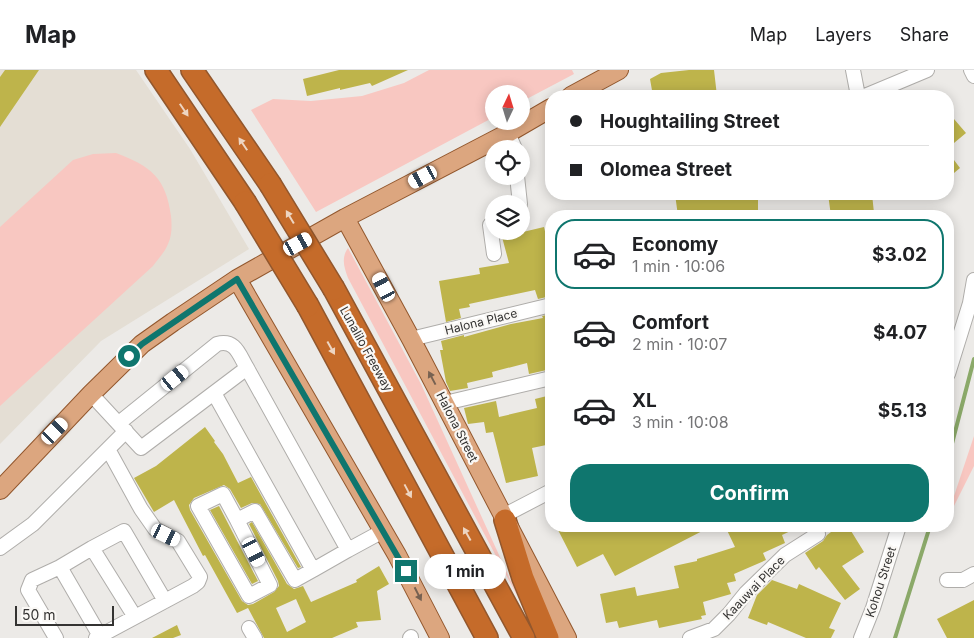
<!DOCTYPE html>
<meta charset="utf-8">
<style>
body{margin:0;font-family:Inter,sans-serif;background:#f2f2f2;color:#202124;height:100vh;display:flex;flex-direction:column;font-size:19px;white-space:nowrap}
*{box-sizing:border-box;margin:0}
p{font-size:16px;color:#757577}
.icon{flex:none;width:28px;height:28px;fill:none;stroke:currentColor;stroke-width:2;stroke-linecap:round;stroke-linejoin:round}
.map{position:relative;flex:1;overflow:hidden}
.sheet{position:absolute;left:545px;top:140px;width:409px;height:322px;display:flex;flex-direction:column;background:#fff;border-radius:20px;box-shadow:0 2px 12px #0003}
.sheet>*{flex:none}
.top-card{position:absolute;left:545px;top:20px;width:409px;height:110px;border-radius:20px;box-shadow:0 2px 12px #0003;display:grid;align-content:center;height:110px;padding:0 25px;background:#fff}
.needle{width:32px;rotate:4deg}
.buttons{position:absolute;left:485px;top:15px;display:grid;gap:10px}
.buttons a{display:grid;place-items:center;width:45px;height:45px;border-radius:50%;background:#fff;box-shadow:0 2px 12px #0003;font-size:25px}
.scale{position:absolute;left:15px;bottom:12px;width:99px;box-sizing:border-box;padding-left:5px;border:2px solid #343332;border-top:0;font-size:14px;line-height:18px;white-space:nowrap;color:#343332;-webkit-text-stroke:4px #faf8f5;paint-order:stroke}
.end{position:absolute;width:22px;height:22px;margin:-11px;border:6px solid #0f766e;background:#fff;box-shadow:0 0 0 2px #fff}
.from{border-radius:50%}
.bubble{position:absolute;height:35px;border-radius:18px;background:#fff;box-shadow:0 2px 12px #0003;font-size:16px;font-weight:700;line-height:35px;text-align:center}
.car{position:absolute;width:15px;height:30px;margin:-15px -8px;border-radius:6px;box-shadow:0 0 4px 1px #0007;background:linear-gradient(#fff 24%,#345 0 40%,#fff 0 76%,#345 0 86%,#fff 0)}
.top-card b{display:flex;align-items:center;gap:18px;height:48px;font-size:19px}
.top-card b+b{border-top:1px solid #e0e0e0}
.top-card i{width:12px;height:12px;background:#202124}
ul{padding:9px 0 0;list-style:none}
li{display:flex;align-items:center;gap:15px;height:70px;margin:0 10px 8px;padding:0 15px;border:2px solid transparent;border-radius:20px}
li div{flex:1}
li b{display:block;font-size:19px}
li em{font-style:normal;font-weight:700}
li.current{border-color:#0f766e}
li>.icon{width:45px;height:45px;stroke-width:1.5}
.action{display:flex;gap:10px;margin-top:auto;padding:10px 25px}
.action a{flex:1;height:58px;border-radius:20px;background:#0f766e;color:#fff;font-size:20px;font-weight:700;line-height:58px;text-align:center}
header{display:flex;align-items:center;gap:30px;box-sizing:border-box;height:70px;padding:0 25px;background:#fff;border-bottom:1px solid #e0e0e0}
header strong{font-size:24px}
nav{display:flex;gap:28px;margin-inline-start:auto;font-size:18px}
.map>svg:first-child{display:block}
.built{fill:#e4ded4}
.green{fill:#f8c7c1}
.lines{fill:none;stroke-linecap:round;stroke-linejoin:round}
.stream{stroke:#8ba969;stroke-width:4}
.building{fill:#beb44b;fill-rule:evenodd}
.minor-casing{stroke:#afadaa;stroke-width:16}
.major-casing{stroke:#92572d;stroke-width:20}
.highway-casing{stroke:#92572d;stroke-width:24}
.minor{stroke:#fff;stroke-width:14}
.major{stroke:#dca67f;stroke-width:18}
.highway{stroke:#c56b2a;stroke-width:21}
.highway-bridge-casing{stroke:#92572d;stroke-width:24;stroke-linecap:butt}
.highway-bridge{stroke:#c56b2a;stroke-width:21}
.oneway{fill:#edd5c2}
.oneway2{fill:#776151}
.route{stroke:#0f766e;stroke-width:6}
.labels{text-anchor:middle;stroke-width:4.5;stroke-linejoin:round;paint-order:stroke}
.street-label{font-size:12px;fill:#343332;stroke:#faf8f5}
</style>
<header>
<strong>Map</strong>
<nav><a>Map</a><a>Layers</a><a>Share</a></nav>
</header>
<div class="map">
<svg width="974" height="568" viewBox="0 0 974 568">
<rect width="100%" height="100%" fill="#eceae7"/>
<!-- built -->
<path class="built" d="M0,0H136L190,79L249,179L101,271L0,374Z"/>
<!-- green -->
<path class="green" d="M429,0H572L574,4L521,32V24H494V47L316,142L251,40L273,29L311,31L362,26L404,13Z
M116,83C151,96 166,108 171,146C172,155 172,166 168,174C165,182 158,189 153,196L0,336V157L73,90L93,84Z
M348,178L421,314L520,531L348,208C344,197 341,188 348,178Z
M974,366V396L948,448V444Z"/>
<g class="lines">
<!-- stream -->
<path class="stream" d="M948,389L974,289
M895,568L930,456"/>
</g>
<!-- building -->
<path class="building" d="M5,0H39L0,57V7Z
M339,0H408L372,16L370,13L340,20V18L307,26L303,9Z
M689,0H714L717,26H653L650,9L661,3Z
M948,42L966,63L948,78Z
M948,82L960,98L948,108Z
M675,124H758V141L738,143L739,146H678Z
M828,124H872L874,143L851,146H831Z
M544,157L551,187V226L538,229L535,220L469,234L470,237L459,239L461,248L446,252L439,211L480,204L479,198L509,193L502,167Z
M551,244V299L529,304L527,293L492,302L493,307L467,313L468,318L450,321L446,312L440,280H443L441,271L464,265V267L511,254L543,248L542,246Z
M551,325V374L532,378L538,406L506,413L493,362L486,363L484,352L468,354L464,338L496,331L499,347L537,338L535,329Z
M205,357L215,371L214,372L223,384L238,413L251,407L301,497L298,498L260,434L252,433L241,438L230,419L224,415L194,428L189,435L190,440L242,531L248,535L253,534L274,522L279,516L278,511L249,454L252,452L287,514L294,519L303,516L311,532L357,512L356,510L379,496L389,514L377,521L381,550L356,552L358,557L332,568H264L248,538L237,543L205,485L203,486L174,430L154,442L134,408L156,396ZM296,529L306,552L287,562L276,538Z
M219,436L258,511L252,514L210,440Z
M556,456H638L640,460L647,456H712L615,506L603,484L577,497Z
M725,456H801L782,465L785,473L763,483L766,490L734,504L736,511L727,513L731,524L703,532L706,545L701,546L702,549L659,558L657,550L619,558L617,551L606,553L600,524L635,517L637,526L679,518L674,496L697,491V489L735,477Z
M839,456H848L864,482L842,496L860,519L845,530L819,497L816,500L805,483L823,471L827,465Z
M772,510L797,519L799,514L841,533L829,558L835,560L831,568H806L768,552L767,555L748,548L757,525Z
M974,530V568H947L937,549Z
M177,555L181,565L173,568H152Z"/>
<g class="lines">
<defs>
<path id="minor" d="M853,0L858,26
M971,0L974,6
M865,26L927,0
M508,63L515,79
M517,106L520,134
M494,155H490L494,184
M411,269L551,235
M948,304L970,233L974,210
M214,323L313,500L348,480
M91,324L141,378L247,298L348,480L383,461
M445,333L551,308
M119,353L217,274C236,269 239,285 247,298
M503,446L551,421
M237,450L270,515L249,526L198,436L223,424L237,450L255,441L295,510L313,500
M0,478L33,454L126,361
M92,478L60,497L100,566
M947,510H963L974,504
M135,547L92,478L124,461L165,531
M249,558L255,568
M56,568L28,520L32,510L60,497
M96,568L193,516L198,512L200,507L178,471L155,459L141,439L108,379
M410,568L411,567
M690,568L714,559L729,544L746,523L785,485L818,464
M861,568L873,538L899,456"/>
<path id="major" d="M571,26L619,0
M345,148L411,269L567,568
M237,209L397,485L440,568
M0,420L91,324L142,274L173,252L237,209L345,148L508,63L551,38"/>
<path id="highway" d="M156,0L245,132
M192,0L270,114
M334,219L524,568
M308,236L487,568
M505,450L523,508L548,568"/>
</defs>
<!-- minor casing -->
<use href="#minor" class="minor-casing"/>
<!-- major casing -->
<use href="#major" class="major-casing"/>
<!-- highway casing -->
<use href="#highway" class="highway-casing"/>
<!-- minor -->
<use href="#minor" class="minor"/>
<!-- major -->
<use href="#major" class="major"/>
<!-- highway -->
<use href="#highway" class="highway"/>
<defs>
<path id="highway-bridge" d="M270,114L334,219
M245,132L308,236"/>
</defs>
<!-- highway-bridge casing -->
<use href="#highway-bridge" class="highway-bridge-casing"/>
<!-- highway-bridge -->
<use href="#highway-bridge" class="highway-bridge"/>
</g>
<!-- one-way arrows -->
<defs><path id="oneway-solid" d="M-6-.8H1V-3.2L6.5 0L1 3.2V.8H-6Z" transform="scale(1.25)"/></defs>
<g class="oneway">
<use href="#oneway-solid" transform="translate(184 40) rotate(56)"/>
<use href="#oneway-solid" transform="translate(243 74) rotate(-124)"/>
<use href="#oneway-solid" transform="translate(290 147) rotate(-121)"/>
<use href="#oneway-solid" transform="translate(331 278) rotate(61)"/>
<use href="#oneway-solid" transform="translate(408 421) rotate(62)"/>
<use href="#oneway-solid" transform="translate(467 464) rotate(-119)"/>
</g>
<g class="oneway2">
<use href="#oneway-solid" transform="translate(432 308) rotate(-118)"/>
<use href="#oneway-solid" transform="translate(418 524) rotate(63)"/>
</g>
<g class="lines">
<!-- route -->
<path class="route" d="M129,286L142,274L237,209L406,501"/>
</g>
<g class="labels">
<!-- street labels -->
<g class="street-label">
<text transform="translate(481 252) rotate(-14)" y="4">Halona Place</text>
<text transform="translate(366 279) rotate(61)" y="4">Lunalilo Freeway</text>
<text transform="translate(457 357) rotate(63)" y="4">Halona Street</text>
<text transform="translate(881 512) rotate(-72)" y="4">Kohou Street</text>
<text transform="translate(754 518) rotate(-46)" y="4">Kaauwai Place</text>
</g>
</g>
</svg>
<div class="buttons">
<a><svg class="needle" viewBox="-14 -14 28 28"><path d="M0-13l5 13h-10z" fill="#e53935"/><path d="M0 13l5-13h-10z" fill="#757577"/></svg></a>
<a><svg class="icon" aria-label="locate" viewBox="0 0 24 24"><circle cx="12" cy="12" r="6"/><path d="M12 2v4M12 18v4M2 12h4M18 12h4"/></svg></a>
<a><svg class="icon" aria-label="layers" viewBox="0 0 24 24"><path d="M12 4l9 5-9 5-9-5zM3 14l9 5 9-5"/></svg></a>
</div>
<div class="scale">50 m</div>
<i class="end from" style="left:129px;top:286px"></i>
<i class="end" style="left:406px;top:501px"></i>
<div class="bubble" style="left:424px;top:484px;width:82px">1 min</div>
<i class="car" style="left:423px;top:107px;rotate:242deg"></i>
<i class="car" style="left:298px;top:174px;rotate:61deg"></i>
<i class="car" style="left:384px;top:217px;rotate:332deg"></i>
<i class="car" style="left:175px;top:308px;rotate:51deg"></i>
<i class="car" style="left:55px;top:361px;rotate:44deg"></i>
<i class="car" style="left:166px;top:465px;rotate:116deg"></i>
<i class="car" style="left:254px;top:482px;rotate:153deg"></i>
<div class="top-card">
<b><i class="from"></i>Houghtailing Street</b>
<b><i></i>Olomea Street</b>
</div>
<section class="sheet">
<ul>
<li class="current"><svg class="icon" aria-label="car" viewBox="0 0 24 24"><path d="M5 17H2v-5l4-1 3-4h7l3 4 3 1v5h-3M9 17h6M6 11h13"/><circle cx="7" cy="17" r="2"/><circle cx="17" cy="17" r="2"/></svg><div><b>Economy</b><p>1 min · 10:06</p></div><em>$3.02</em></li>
<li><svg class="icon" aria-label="car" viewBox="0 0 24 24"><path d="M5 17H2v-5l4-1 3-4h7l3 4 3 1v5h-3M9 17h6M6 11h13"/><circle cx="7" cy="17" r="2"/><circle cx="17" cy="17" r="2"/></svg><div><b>Comfort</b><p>2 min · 10:07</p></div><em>$4.07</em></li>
<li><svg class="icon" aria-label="car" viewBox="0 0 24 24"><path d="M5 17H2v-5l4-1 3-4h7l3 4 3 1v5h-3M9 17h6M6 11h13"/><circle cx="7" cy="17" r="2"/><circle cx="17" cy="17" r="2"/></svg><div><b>XL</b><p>3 min · 10:08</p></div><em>$5.13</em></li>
</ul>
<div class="action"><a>Confirm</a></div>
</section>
</div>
